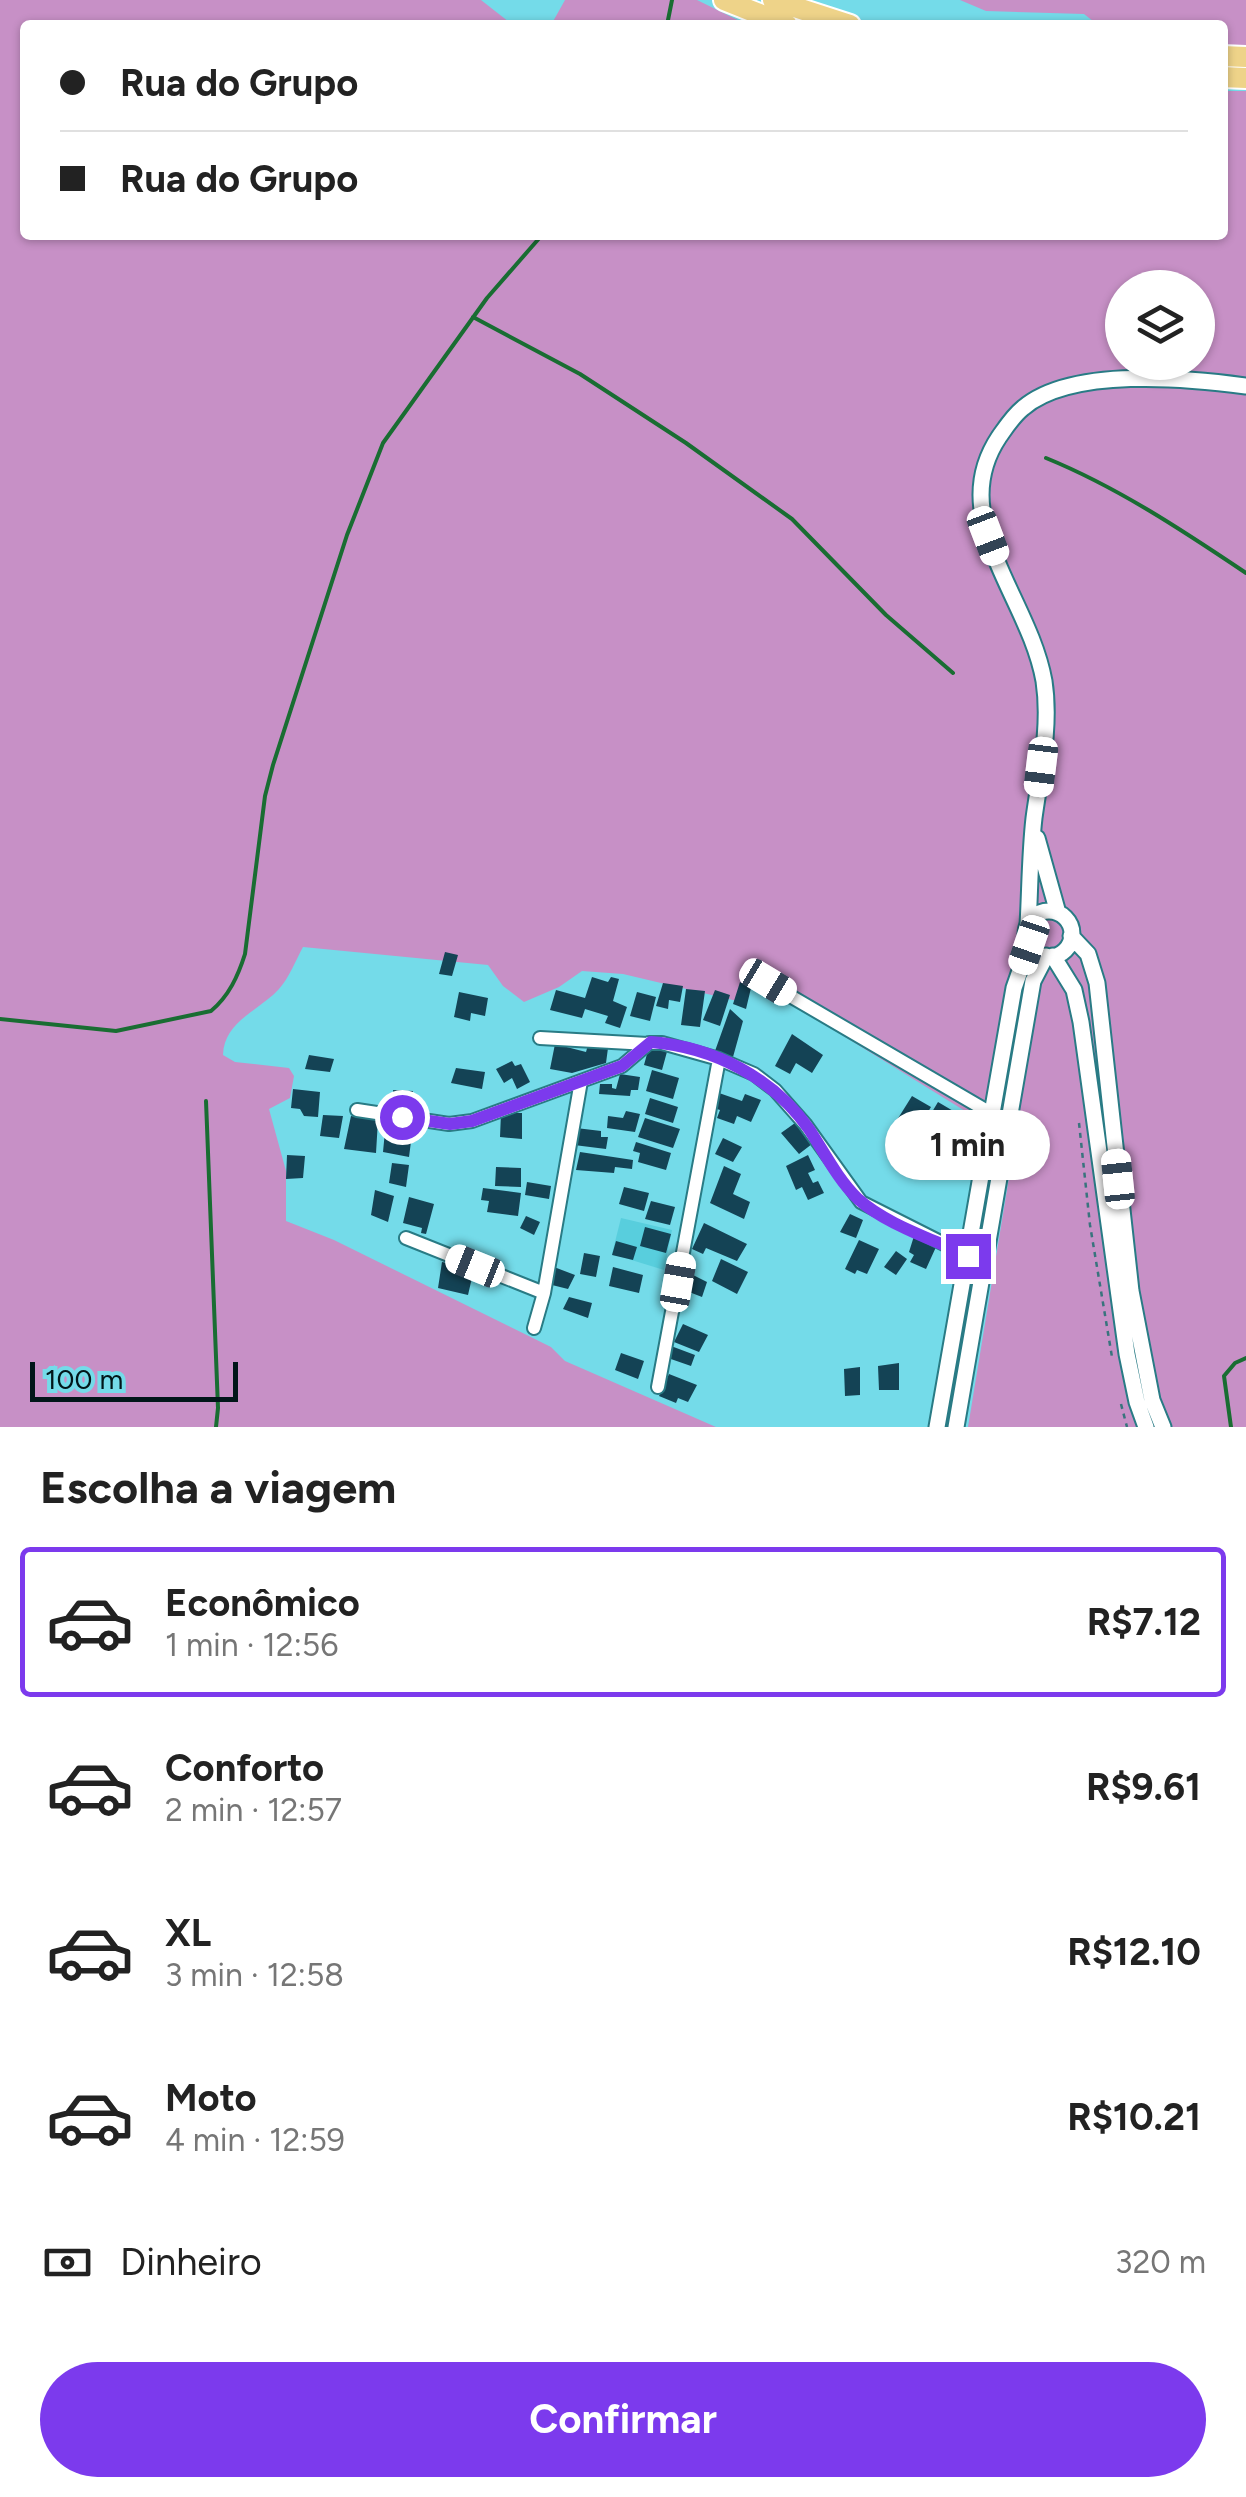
<!DOCTYPE html>
<html lang="pt">
<meta charset="utf-8">
<style>
body{margin:0;font-family:Figtree,sans-serif;background:#f6f6f6;color:#222;height:100vh;display:flex;flex-direction:column;font-size:38px;white-space:nowrap}
*{box-sizing:border-box;margin:0}
p{font-size:32px;color:#767676}
.icon{flex:none;width:55px;height:55px;fill:none;stroke:currentColor;stroke-width:2;stroke-linecap:round;stroke-linejoin:round}
.map{position:relative;height:1427px;overflow:hidden}
.details{display:flex;flex-direction:column;background:#fff;flex:1}
.details>*{flex:none}
.guide{position:absolute;left:20px;top:20px;width:1208px;height:220px;border-radius:10px;box-shadow:0 2px 8px #0004;display:grid;align-content:center;height:220px;padding:0 40px;background:#fff}
.fabs{position:absolute;left:1105px;top:270px;display:grid;gap:20px}
.fabs a{display:grid;place-items:center;width:110px;height:110px;border-radius:50%;background:#fff;box-shadow:0 2px 8px #0004;font-size:50px}
.scale{position:absolute;left:30px;bottom:25px;width:208px;box-sizing:border-box;padding-left:10px;border:5px solid #011619;border-top:0;font-size:28px;line-height:35px;white-space:nowrap;color:#011619;-webkit-text-stroke:8px #74dbe9;paint-order:stroke}
.end{position:absolute;width:45px;height:45px;margin:-22px;border:12px solid #7c3aed;background:#fff;box-shadow:0 0 0 5px #fff}
.from{border-radius:50%}
.bubble{position:absolute;height:70px;border-radius:35px;background:#fff;box-shadow:0 2px 8px #0004;font-size:32px;font-weight:700;line-height:70px;text-align:center}
.car{position:absolute;width:30px;height:60px;margin:-30px -15px;border-radius:12px;box-shadow:0 0 8px 2px #0007;background:linear-gradient(#fff 24%,#345 0 40%,#fff 0 76%,#345 0 86%,#fff 0)}
.guide b{display:flex;align-items:center;gap:35px;height:95px;font-size:38px}
.guide b+b{border-top:2px solid #e0e0e0}
.guide i{width:25px;height:25px;background:#222}
ul{padding:0;list-style:none}
li{display:flex;align-items:center;gap:30px;height:150px;margin:0 20px 15px;padding:0 20px;border:5px solid transparent;border-radius:10px}
li div{flex:1}
li b{display:block;font-size:38px}
li em{font-style:normal;font-weight:700}
li.on{border-color:#7c3aed}
li>.icon{width:90px;height:90px;stroke-width:1.5}
h2{padding:0 40px;font-size:45px;line-height:120px}
.pay{display:flex;align-items:center;gap:25px;height:110px;padding:0 40px;font-size:38px}
.pay p{margin-inline-start:auto}
.action{display:flex;gap:20px;margin-top:auto;padding:20px 40px}
.action a{flex:1;height:115px;border-radius:60px;background:#7c3aed;color:#fff;font-size:40px;font-weight:700;line-height:115px;text-align:center}
.map>svg:first-child{display:block}
.built{fill:#58cedd}
.green{fill:#c790c6;fill-rule:evenodd}
.lines{fill:none;stroke-linecap:round;stroke-linejoin:round}
.stream{stroke:#196d32;stroke-width:4}
.building{fill:#144355}
.minor-casing{stroke:#297b85;stroke-width:16}
.tertiary-casing{stroke:#297b85;stroke-width:19}
.primary-casing{stroke:#fff;stroke-width:24}
.path{stroke:#38747d;stroke-width:2.5;stroke-dasharray:5 5;stroke-linecap:butt}
.minor{stroke:#fff;stroke-width:12}
.tertiary{stroke:#fff;stroke-width:15}
.primary{stroke:#eed389;stroke-width:20}
.route{stroke:#7c3aed;stroke-width:12}
</style>
<div class="map">
<svg width="1246" height="1427" viewBox="0 0 1246 1427">
<rect width="100%" height="100%" fill="#74dbe9"/>
<!-- built -->
<path class="built" d="M621,1218L672,1230L664,1270L612,1254Z"/>
<!-- green -->
<path class="green" d="M0,0H481L513,25H25V235H1222L1223,91H1246V1427H968L1017,1129L978,1119L750,978L737,1001L623,974L582,971L559,987L524,1002L503,986L488,965L303,947C296,960 289,978 279,989C259,1011 224,1021 223,1055L235,1062L289,1068L294,1076L290,1098L269,1109L286,1171V1221L334,1240L551,1347L565,1361L716,1427H0ZM1122,288H1198V362H1122Z
M565,0H697L748,25H551Z
M960,0H1246V47L1223,46L1222,25H1098L1084,14L986,11Z"/>
<g class="lines">
<!-- stream -->
<path class="stream" d="M667,25L672,0
M473,317L580,374L686,443L792,519L886,615L953,673
M1046,458C1117,487 1182,530 1246,573
M0,1019L116,1031L211,1011C229,996 238,976 245,954L265,796L273,765L347,535L383,443L487,298L542,235
M206,1101L218,1408L216,1427
M1231,1427L1224,1376L1235,1363L1246,1358"/>
</g>
<!-- building -->
<path class="building" d="M445,952L458,955L452,976L439,974Z
M592,977L608,982L611,977L619,979L613,1001L627,1007L620,1028L605,1023L608,1016L585,1009L582,1018L550,1010L556,990L585,998Z
M740,982L751,988L746,1009L733,1004Z
M663,983L683,986L680,1002L669,1000L668,1009L656,1006Z
M686,989L705,991L700,1027L681,1025Z
M715,990L730,995L720,1026L703,1020Z
M459,992L488,998L485,1016L471,1013L470,1021L454,1017Z
M637,992L656,997L650,1021L630,1016Z
M730,1009L743,1021L733,1057L715,1051Z
M792,1034L823,1055L812,1073L796,1063L790,1074L775,1066Z
M650,1043L668,1048L662,1070L644,1065Z
M555,1044L586,1052L588,1045L608,1048L606,1063L572,1073L550,1069Z
M309,1055L334,1059L330,1072L305,1069Z
M512,1061L515,1066L521,1064L530,1082L517,1089L512,1078L504,1083L496,1069Z
M456,1068L485,1072L482,1089L451,1083Z
M652,1070L679,1078L673,1099L646,1091Z
M620,1074L640,1077L638,1090H631L630,1096L599,1094L600,1084H612V1088L616,1089Z
M293,1089L320,1092L318,1117L304,1116L300,1109L291,1108Z
M393,1090L413,1091L412,1102L394,1098Z
M719,1093L742,1101L745,1094L761,1100L751,1122L737,1116L734,1124L717,1118L720,1110L714,1108Z
M912,1096L931,1107L916,1132L897,1120Z
M650,1098L678,1107L673,1123L645,1114Z
M938,1102L960,1115L944,1140L929,1130L934,1121L929,1117Z
M626,1111L640,1114L635,1132L607,1128L608,1116L623,1118Z
M501,1113H522V1139L500,1137Z
M323,1115L343,1116L339,1138L320,1136Z
M351,1116L378,1120L376,1153L344,1149Z
M645,1118L680,1129L673,1148L638,1137Z
M795,1123L812,1144L799,1154L781,1133Z
M576,1128L601,1131V1137H608L606,1149L574,1145Z
M385,1131L412,1134L409,1157L383,1152Z
M723,1138L742,1147L733,1162L715,1154Z
M636,1142L671,1153L666,1170L638,1162L640,1153L633,1151Z
M580,1152L633,1160L632,1169L615,1167L614,1173L576,1170Z
M287,1155L305,1156L303,1178L286,1179Z
M808,1155L815,1170L808,1173L813,1183L818,1181L824,1193L808,1200L802,1187L796,1190L786,1166Z
M392,1163L409,1165L406,1187L389,1183Z
M724,1166L741,1174L733,1194L750,1202L744,1219L710,1203Z
M496,1167L521,1168V1187L495,1186Z
M527,1182L551,1186L549,1199L525,1195Z
M624,1187L649,1193L644,1211L619,1204Z
M483,1188L521,1193L518,1216L487,1212L489,1201L481,1200Z
M375,1190L394,1196L388,1222L371,1215Z
M409,1197L434,1204L426,1234L421,1233L422,1228L403,1223Z
M651,1201L675,1207L670,1225L645,1219Z
M850,1214L863,1220L856,1238L840,1232Z
M526,1216L540,1222L534,1235L520,1228Z
M704,1223L747,1244L737,1261L706,1248L703,1254L692,1249Z
M645,1227L671,1234L666,1253L640,1246Z
M914,1236L936,1247L926,1269L910,1262L914,1255L909,1252Z
M859,1240L879,1249L867,1274L857,1270L855,1274L845,1269Z
M616,1241L637,1247L633,1260L612,1255Z
M896,1251L907,1259L896,1275L884,1267Z
M584,1253L600,1256L596,1277L580,1274Z
M721,1259L748,1272L737,1294L712,1281Z
M442,1262L474,1269L468,1295L438,1288Z
M554,1267L575,1275L568,1289L548,1284Z
M613,1267L643,1275L639,1293L609,1286Z
M691,1274L707,1282L702,1297L684,1290Z
M569,1297L592,1303L588,1318L563,1309Z
M683,1324L708,1335L699,1352L674,1342Z
M671,1346L695,1355L691,1366L668,1358Z
M621,1353L644,1361L638,1379L615,1370Z
M899,1363V1390H879L878,1366Z
M860,1367V1395L845,1396L844,1369Z
M669,1374L697,1385L688,1402L678,1398L676,1403L659,1396Z"/>
<g class="lines">
<defs>
<path id="minor" d="M768,983L994,1115
M540,1038L648,1044
M357,1110L449,1124L472,1121L622,1066L649,1043H662L719,1059L754,1074L775,1090L805,1124L861,1202L968,1256
M406,1238L544,1293
M534,1328L544,1293L581,1081
M658,1387L719,1059"/>
<path id="tertiary" d="M1037,838L1058,913
M1026 934a23 23 0 1 1 46 0a23 23 0 1 1-46 0Z
M1028,925C1030,889 1030,853 1034,818C1040,774 1051,726 1044,681C1034,626 998,579 985,525C977,494 981,464 999,437C1006,427 1013,416 1023,408C1071,367 1187,378 1246,386
M1071,936L1088,954L1097,983L1131,1291L1152,1400L1163,1427
M1053,956L1074,990L1081,1022L1127,1354L1137,1402L1146,1427
M937,1427L1014,988L1029,945
M956,1427L1033,981L1046,956"/>
<path id="primary" d="M724,0L787,25
M773,0L850,25
M1222,56L1246,57
M1222,77L1246,78"/>
</defs>
<!-- minor casing -->
<use href="#minor" class="minor-casing"/>
<!-- tertiary casing -->
<use href="#tertiary" class="tertiary-casing"/>
<!-- primary casing -->
<use href="#primary" class="primary-casing"/>
<!-- path -->
<path class="path" d="M1079,1123L1090,1225L1112,1357
M1121,1404L1127,1427"/>
<!-- minor -->
<use href="#minor" class="minor"/>
<!-- tertiary -->
<use href="#tertiary" class="tertiary"/>
<!-- primary -->
<use href="#primary" class="primary"/>
</g>
<g class="lines">
<!-- route -->
<path class="route" d="M402,1117L450,1124L472,1121L622,1066L651,1042C714,1047 773,1078 809,1129C824,1152 838,1180 858,1199C887,1225 933,1239 968,1256"/>
</g>
</svg>
<div class="fabs">
<a><svg class="icon" aria-label="layers" viewBox="0 0 24 24"><path d="M12 4l9 5-9 5-9-5zM3 14l9 5 9-5"/></svg></a>
</div>
<div class="scale">100 m</div>
<i class="end from" style="left:402px;top:1117px"></i>
<i class="end" style="left:968px;top:1256px"></i>
<div class="bubble" style="left:885px;top:1110px;width:165px">1 min</div>
<i class="car" style="left:988px;top:536px;rotate:159deg"></i>
<i class="car" style="left:1041px;top:767px;rotate:187deg"></i>
<i class="car" style="left:1029px;top:945px;rotate:199deg"></i>
<i class="car" style="left:768px;top:982px;rotate:121deg"></i>
<i class="car" style="left:1118px;top:1179px;rotate:354deg"></i>
<i class="car" style="left:475px;top:1266px;rotate:292deg"></i>
<i class="car" style="left:678px;top:1282px;rotate:10deg"></i>
<div class="guide">
<b><i class="from"></i>Rua do Grupo</b>
<b><i></i>Rua do Grupo</b>
</div>
</div>
<section class="details">
<h2>Escolha a viagem</h2>
<ul>
<li class="on"><svg class="icon" aria-label="car" viewBox="0 0 24 24"><path d="M5 17H2v-5l4-1 3-4h7l3 4 3 1v5h-3M9 17h6M6 11h13"/><circle cx="7" cy="17" r="2"/><circle cx="17" cy="17" r="2"/></svg><div><b>Econômico</b><p>1 min · 12:56</p></div><em>R$7.12</em></li>
<li><svg class="icon" aria-label="car" viewBox="0 0 24 24"><path d="M5 17H2v-5l4-1 3-4h7l3 4 3 1v5h-3M9 17h6M6 11h13"/><circle cx="7" cy="17" r="2"/><circle cx="17" cy="17" r="2"/></svg><div><b>Conforto</b><p>2 min · 12:57</p></div><em>R$9.61</em></li>
<li><svg class="icon" aria-label="car" viewBox="0 0 24 24"><path d="M5 17H2v-5l4-1 3-4h7l3 4 3 1v5h-3M9 17h6M6 11h13"/><circle cx="7" cy="17" r="2"/><circle cx="17" cy="17" r="2"/></svg><div><b>XL</b><p>3 min · 12:58</p></div><em>R$12.10</em></li>
<li><svg class="icon" aria-label="car" viewBox="0 0 24 24"><path d="M5 17H2v-5l4-1 3-4h7l3 4 3 1v5h-3M9 17h6M6 11h13"/><circle cx="7" cy="17" r="2"/><circle cx="17" cy="17" r="2"/></svg><div><b>Moto</b><p>4 min · 12:59</p></div><em>R$10.21</em></li>
</ul>
<div class="pay"><svg class="icon" aria-label="cash" viewBox="0 0 24 24"><path d="M3 7h18v10H3z"/><circle cx="12" cy="12" r="2"/></svg>Dinheiro<p>320 m</p></div>
<div class="action"><a>Confirmar</a></div>
</section>
